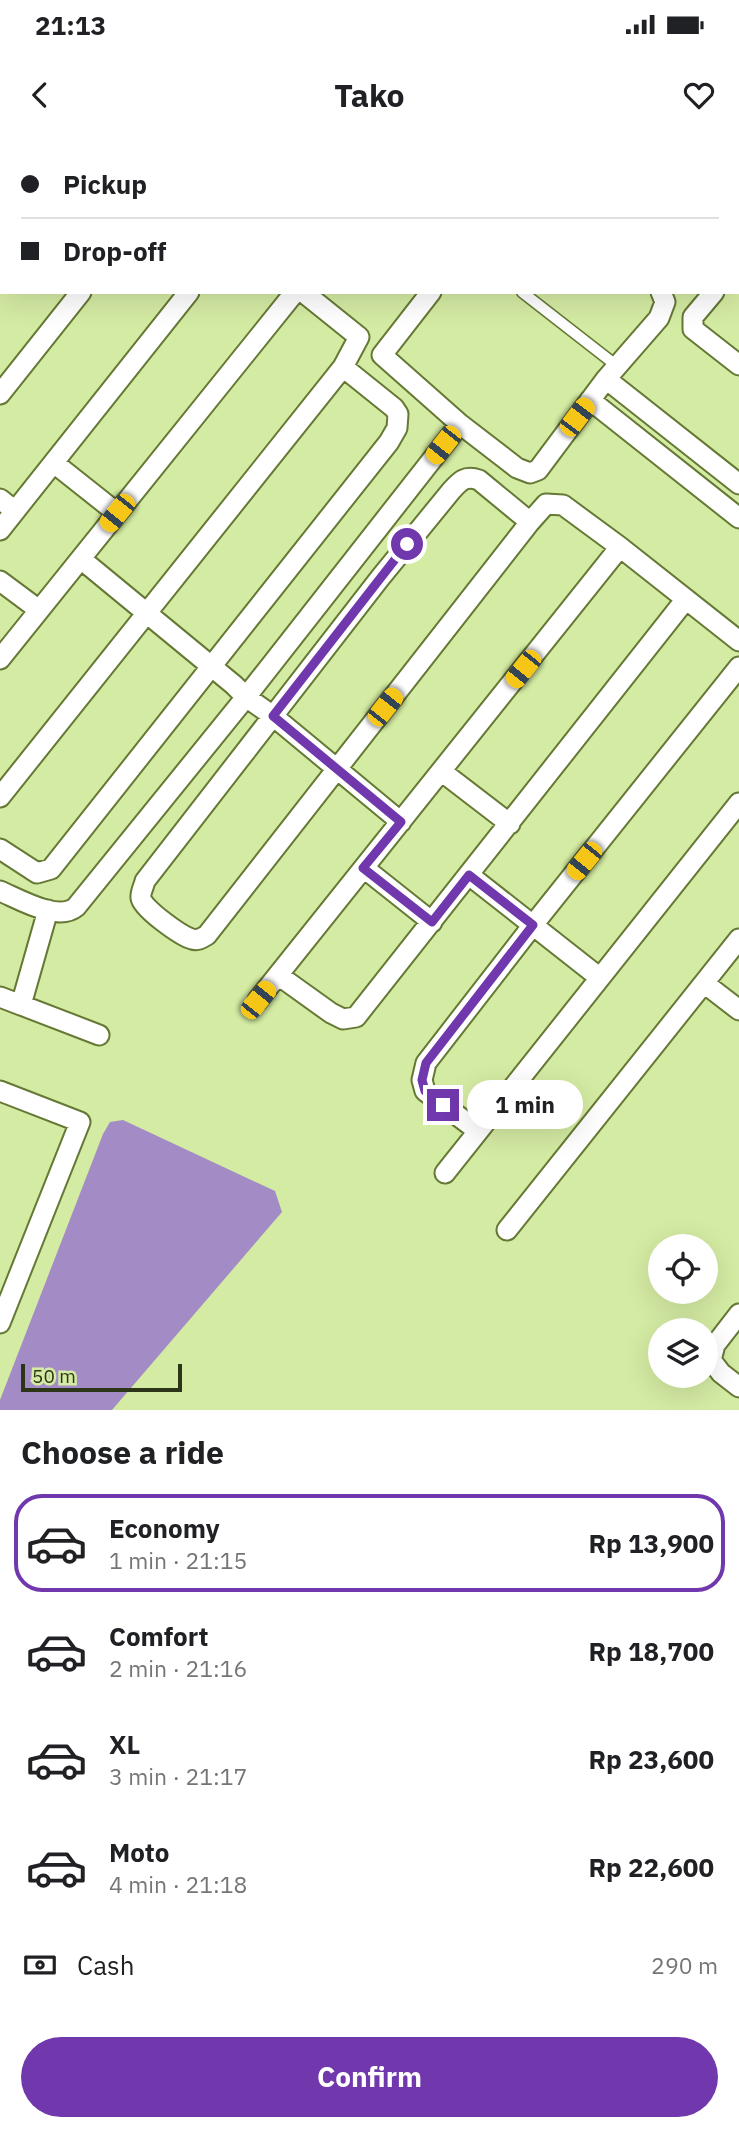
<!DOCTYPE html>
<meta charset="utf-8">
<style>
body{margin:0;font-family:"IBM Plex Sans",sans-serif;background:#f6f6f6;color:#202124;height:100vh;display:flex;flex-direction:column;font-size:26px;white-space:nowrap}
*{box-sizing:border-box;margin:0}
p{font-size:23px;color:#757577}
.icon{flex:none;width:38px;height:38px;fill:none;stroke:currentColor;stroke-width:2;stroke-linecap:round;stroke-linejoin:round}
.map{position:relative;height:1270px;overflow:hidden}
.drawer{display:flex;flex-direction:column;background:#fff;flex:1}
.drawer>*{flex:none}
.top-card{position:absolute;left:0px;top:0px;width:740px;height:154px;box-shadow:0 7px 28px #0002;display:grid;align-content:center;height:154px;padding:0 21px;background:#fff}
.controls{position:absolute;left:648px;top:1094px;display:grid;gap:14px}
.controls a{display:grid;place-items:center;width:70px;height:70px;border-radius:50%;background:#fff;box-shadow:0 7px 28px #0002;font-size:35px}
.scale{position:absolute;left:21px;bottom:18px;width:161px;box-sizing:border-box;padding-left:7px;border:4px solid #2d3518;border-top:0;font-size:19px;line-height:24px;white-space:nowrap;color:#2d3518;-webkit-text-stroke:5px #d4eba3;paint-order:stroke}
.end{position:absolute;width:32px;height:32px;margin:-16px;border:9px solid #7137ad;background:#fff;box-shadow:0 0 0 4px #fff}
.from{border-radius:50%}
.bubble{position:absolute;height:49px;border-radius:24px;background:#fff;box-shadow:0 7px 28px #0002;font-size:23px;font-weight:800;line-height:49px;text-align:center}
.car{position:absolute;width:21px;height:42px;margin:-21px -10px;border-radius:9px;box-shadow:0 0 5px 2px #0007;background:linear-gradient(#f5c518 24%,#345 0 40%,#f5c518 0 76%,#345 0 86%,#f5c518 0)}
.top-card b{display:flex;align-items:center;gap:24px;height:66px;font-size:26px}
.top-card b+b{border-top:2px solid #e0e0e0}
.top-card i{width:18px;height:18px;background:#202124}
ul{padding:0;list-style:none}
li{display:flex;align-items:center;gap:21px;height:98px;margin:0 14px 10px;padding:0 7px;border:4px solid transparent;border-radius:28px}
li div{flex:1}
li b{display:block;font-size:26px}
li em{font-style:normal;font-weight:800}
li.selected{border-color:#7137ad}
li>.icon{width:63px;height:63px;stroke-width:1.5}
h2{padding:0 21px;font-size:32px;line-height:84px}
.pay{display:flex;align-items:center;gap:18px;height:77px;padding:0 21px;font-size:26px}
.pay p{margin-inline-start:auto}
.button{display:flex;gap:14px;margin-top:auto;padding:14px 21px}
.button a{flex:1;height:80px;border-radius:42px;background:#7137ad;color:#fff;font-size:28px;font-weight:800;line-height:80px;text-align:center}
.status{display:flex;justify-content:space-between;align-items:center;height:49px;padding:0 35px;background:#fff;direction:ltr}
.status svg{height:19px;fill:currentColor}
header{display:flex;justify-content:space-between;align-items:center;height:91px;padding:0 21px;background:#fff;font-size:32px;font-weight:800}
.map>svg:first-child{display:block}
.water{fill:#a38bc5}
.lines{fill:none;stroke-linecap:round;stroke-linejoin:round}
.lane-casing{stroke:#657834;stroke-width:13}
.street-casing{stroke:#657834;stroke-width:23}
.lane{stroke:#fff;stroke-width:10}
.street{stroke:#fff;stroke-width:19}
.route{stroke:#7137ad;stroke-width:9}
</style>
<div class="status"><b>21:13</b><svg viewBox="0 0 49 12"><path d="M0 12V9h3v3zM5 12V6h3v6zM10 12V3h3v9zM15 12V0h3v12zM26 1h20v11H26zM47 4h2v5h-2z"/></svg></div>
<header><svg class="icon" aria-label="back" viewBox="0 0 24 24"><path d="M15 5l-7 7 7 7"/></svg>Tako<svg class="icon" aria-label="heart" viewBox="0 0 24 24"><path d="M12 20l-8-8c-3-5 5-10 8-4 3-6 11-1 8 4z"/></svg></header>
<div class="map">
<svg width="739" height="1270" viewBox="0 0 739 1270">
<rect width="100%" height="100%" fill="#d4eba3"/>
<!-- water -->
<path class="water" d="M123,980L275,1051L282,1072L112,1270H0V1260L103,994L110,982Z"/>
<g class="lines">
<defs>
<path id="lane" d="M522,152L617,226"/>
<path id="street" d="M112,0L115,2
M260,0L262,2
M306,0L308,2
M454,0L456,2
M526,0L528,2
M93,2L95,0
M678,2L680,0
M725,2L726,0
M0,120L2,118
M738,121H739
M431,152L382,215L460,284L517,328L530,333L538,330L606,239L659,178L665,162L661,152
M714,152L693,177V189L739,225
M606,239L739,344
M0,254L81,152
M590,260L739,378
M54,323L117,373
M0,359L15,371
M530,382L479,340C465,335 460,341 451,351L380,438L145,741C144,746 140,753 141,758C142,768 181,796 192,799C198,801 202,798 207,795L530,382L546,364L563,365L620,407L739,501
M0,390L189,152
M81,419L234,545L246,557L273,576L401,682
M0,441L39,470
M0,519L295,152
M441,631L510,684
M0,657L343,227L359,197L303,152
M0,709L37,733L51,729L389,302L397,288L398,274L394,268L343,227
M364,728L432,782
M469,735L600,838
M0,751C19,759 58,782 76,767L246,557L460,284
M48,770L21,865L99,895
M278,835L331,873L343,879L356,877L686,459
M704,843L739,870
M0,857L21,865
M258,860L620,407
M0,951L80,982L0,1183
M478,991L425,951L422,940L426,923L533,785L739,527
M445,1033L739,663
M507,1090L739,799
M739,1174L715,1205L711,1220L721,1233L739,1247"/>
</defs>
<!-- lane casing -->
<use href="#lane" class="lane-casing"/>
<!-- street casing -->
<use href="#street" class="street-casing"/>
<!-- lane -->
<use href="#lane" class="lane"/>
<!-- street -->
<use href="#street" class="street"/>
</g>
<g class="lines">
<!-- route -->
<path class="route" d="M407,404L273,576L401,682L363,728L432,782L469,735L533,785L426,923L422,940L425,951L443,965"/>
</g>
</svg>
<div class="controls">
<a><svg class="icon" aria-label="locate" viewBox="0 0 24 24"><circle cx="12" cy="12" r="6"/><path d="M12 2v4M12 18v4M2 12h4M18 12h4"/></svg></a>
<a><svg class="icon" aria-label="layers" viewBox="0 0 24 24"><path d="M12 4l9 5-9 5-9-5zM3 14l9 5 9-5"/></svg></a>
</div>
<div class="scale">50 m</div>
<i class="end from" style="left:407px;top:404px"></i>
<i class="end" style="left:443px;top:965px"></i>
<div class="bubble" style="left:467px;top:940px;width:116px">1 min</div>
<i class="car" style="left:577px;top:277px;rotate:37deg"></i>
<i class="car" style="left:443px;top:305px;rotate:218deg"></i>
<i class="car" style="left:117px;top:373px;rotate:219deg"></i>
<i class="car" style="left:523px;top:529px;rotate:219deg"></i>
<i class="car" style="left:385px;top:567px;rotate:38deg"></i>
<i class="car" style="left:584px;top:721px;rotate:219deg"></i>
<i class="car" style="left:258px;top:860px;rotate:39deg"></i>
<div class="top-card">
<b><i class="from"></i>Pickup</b>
<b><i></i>Drop-off</b>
</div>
</div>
<section class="drawer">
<h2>Choose a ride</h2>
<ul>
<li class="selected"><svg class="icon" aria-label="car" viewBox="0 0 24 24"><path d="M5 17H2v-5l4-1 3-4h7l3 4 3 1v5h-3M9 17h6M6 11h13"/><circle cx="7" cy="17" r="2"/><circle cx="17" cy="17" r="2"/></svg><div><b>Economy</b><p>1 min · 21:15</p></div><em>Rp 13,900</em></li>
<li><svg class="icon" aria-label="car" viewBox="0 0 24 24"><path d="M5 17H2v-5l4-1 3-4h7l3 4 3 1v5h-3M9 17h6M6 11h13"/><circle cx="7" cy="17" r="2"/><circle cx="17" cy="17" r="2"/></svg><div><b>Comfort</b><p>2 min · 21:16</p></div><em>Rp 18,700</em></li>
<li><svg class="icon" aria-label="car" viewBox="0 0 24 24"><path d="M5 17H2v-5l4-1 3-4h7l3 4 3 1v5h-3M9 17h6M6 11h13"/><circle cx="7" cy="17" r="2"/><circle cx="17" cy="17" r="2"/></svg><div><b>XL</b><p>3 min · 21:17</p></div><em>Rp 23,600</em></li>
<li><svg class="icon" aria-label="car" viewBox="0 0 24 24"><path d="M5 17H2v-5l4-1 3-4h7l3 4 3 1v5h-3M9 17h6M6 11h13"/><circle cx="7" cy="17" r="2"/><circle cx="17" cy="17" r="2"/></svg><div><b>Moto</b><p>4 min · 21:18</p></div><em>Rp 22,600</em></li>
</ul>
<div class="pay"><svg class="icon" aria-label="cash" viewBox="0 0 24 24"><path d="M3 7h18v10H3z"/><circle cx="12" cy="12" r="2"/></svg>Cash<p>290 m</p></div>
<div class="button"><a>Confirm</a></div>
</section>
